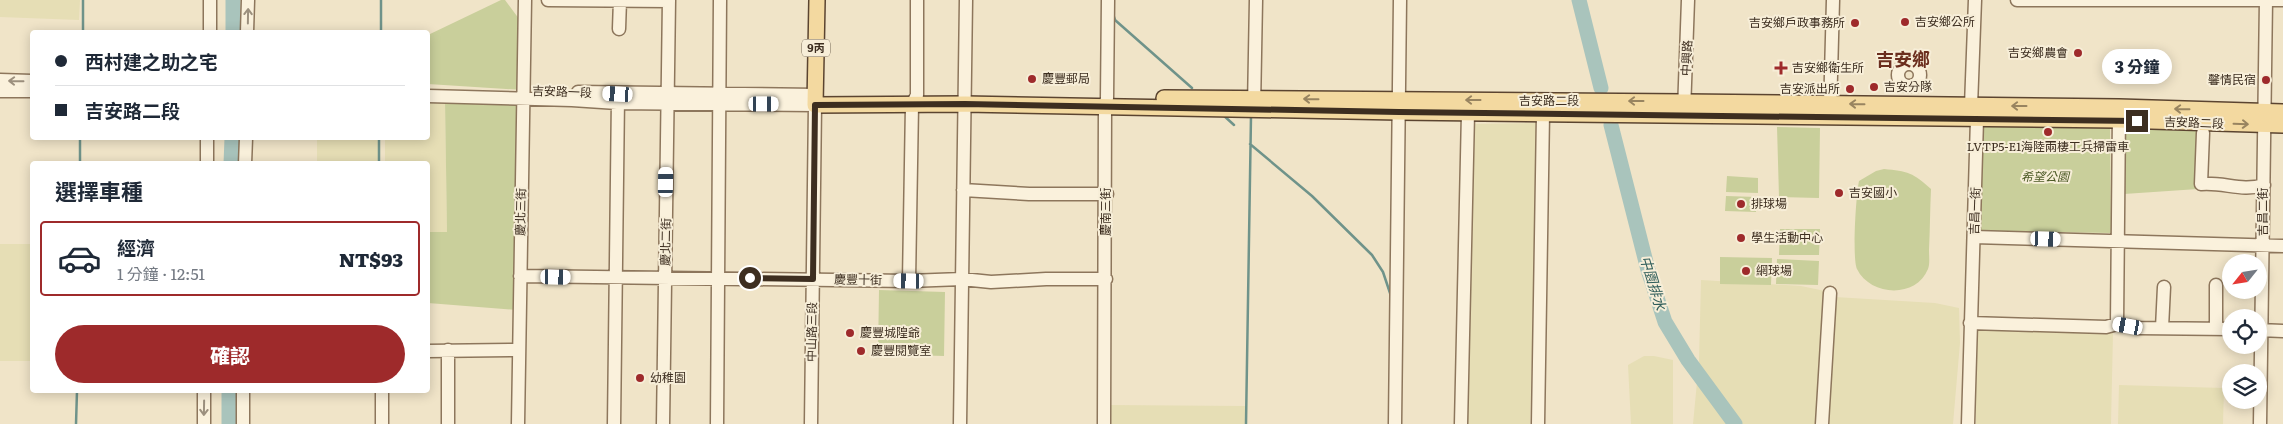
<!DOCTYPE html>
<html lang="zh-TW">
<meta charset="utf-8">
<style>
body{margin:0;font-family:Literata,"Noto Sans TC",serif;background:#f6f6f7;color:#1f2937;height:100vh;display:flex;flex-direction:column;font-size:19px;white-space:nowrap}
*{box-sizing:border-box;margin:0}
p{font-size:16px;color:#747a83}
.icon{flex:none;width:28px;height:28px;fill:none;stroke:currentColor;stroke-width:2;stroke-linecap:round;stroke-linejoin:round}
.map{position:relative;flex:1;overflow:hidden}
.side{position:absolute;left:30px;top:161px;width:400px;height:232px;display:flex;flex-direction:column;background:#fff;border-radius:5px;box-shadow:0 2px 12px #0003}
.side>*{flex:none}
.top-card{position:absolute;left:30px;top:30px;width:400px;height:110px;border-radius:5px;box-shadow:0 2px 12px #0003;display:grid;align-content:center;height:110px;padding:0 25px;background:#fff}
.needle{width:32px;rotate:240deg}
.buttons{position:absolute;left:2222px;top:254px;display:grid;gap:10px}
.buttons a{display:grid;place-items:center;width:45px;height:45px;border-radius:50%;background:#fff;box-shadow:0 2px 12px #0003;font-size:25px}
.end{position:absolute;width:22px;height:22px;margin:-11px;border:6px solid #3d2e20;background:#fff;box-shadow:0 0 0 2px #fff}
.from{border-radius:50%}
.bubble{position:absolute;height:35px;border-radius:18px;background:#fff;box-shadow:0 2px 12px #0003;font-size:16px;font-weight:800;line-height:35px;text-align:center}
.car{position:absolute;width:15px;height:30px;margin:-15px -8px;border-radius:6px;box-shadow:0 0 4px 1px #0007;background:linear-gradient(#fff 24%,#345 0 40%,#fff 0 76%,#345 0 86%,#fff 0)}
.top-card b{display:flex;align-items:center;gap:18px;height:48px;font-size:19px}
.top-card b+b{border-top:1px solid #e0e1e3}
.top-card i{width:12px;height:12px;background:#1f2937}
ul{padding:0;list-style:none}
li{display:flex;align-items:center;gap:15px;height:75px;margin:0 10px 8px;padding:0 15px;border:2px solid transparent;border-radius:5px}
li div{flex:1}
li b{display:block;font-size:19px}
li em{font-style:normal;font-weight:800}
li.on{border-color:#9e2a2b}
li>.icon{width:45px;height:45px;stroke-width:1.5}
h2{padding:0 25px;font-size:22px;line-height:60px}
.action{display:flex;gap:10px;margin-top:auto;padding:10px 25px}
.action a{flex:1;height:58px;border-radius:30px;background:#9e2a2b;color:#fff;font-size:20px;font-weight:800;line-height:58px;text-align:center}
.map>svg:first-child{display:block}
.farmland{fill:#e6deb5}
.green{fill:#c9cf9b}
.lines{fill:none;stroke-linecap:round;stroke-linejoin:round}
.stream{stroke:#6f938a;stroke-width:2.5}
.river{stroke:#a9c4bc;stroke-width:15}
.minor-casing{stroke:#8d765c;stroke-width:15}
.major-casing{stroke:#5b4430;stroke-width:18}
.minor{stroke:#faf1dc;stroke-width:12}
.major{stroke:#f3d9a0;stroke-width:15}
.oneway{stroke:#9c907e}
.oneway2{stroke:#988460}
.route{stroke:#3d2e20;stroke-width:6}
.poi-dot{fill:#9e2a2b;stroke:#f7eed8;stroke-width:2}
.labels{text-anchor:middle;stroke-width:4;stroke-linejoin:round;paint-order:stroke}
.shield{fill:#f7eed8;stroke:#756857;stroke-width:1}
.shield-label{font-size:11px;font-weight:bold;fill:#3d2e20}
.poi-label{font-size:12px;fill:#3d2e20;stroke:#f7eed8;text-anchor:start}
.street-label{font-size:12px;fill:#3d2e20;stroke:#f7eed8}
.park-label{font-size:12px;font-style:italic;fill:#4d5a26;stroke:#f7eed8}
.water-label{font-size:14px;font-style:italic;fill:#2f5d5a;stroke:#f7eed8}
.district-label{font-size:18px;font-weight:bold;fill:#6b2e1e;stroke:#f7eed8}
</style>
<div class="map">
<svg width="2283" height="424" viewBox="0 0 2283 424">
<rect width="100%" height="100%" fill="#f0e4c8"/>
<!-- farmland -->
<path class="farmland" d="M0,0H80L79,20L0,17Z
M445,101L447,232H428V164H385V138H428V102Z
M1538,123L1530,424H1466L1473,124Z
M317,138H378V164H292V162L317,163Z
M0,244H32V361H0Z
M1701,280L1801,286L1825,291L1818,424H1693L1699,361Z
M1835,297L1935,303L1959,308L1960,343L1953,424H1826Z
M1974,328L2113,333L2111,424H1976Z
M1644,356H1654L1673,360V424H1631L1628,365Z
M2119,385L2224,388L2223,424H2118Z
M1109,405L1245,406V424H1109Z"/>
<!-- green -->
<path class="green" d="M501,0H505L525,27L524,90L428,84V35Z
M522,99L517,310L428,303V232H447L445,101Z
M1980,121L2110,123L2111,233L1979,231Z
M1777,127L1820,128L1819,198L1779,197Z
M2124,129L2201,131L2198,189L2124,194Z
M1884,169C1907,171 1914,173 1931,189C1930,209 1930,230 1929,250C1929,256 1930,264 1928,269C1916,299 1870,296 1857,269C1852,258 1856,195 1859,181L1876,171Z
M1727,176L1758,178V193L1726,192Z
M1726,196L1757,197L1756,212L1725,211Z
M1780,229H1820L1819,255H1779Z
M1720,257L1772,258L1771,285L1720,284Z
M1777,259L1819,261L1818,285L1776,284Z
M879,290L945,292L944,356L878,354Z"/>
<g class="lines">
<!-- stream -->
<path class="stream" d="M83,0V32
M1113,14L1115,20L1192,88
M381,32V0
M1222,114L1234,125
M1250,144L1312,196L1372,255L1383,272L1391,296
M80,164V138
M379,164V138
M76,424L77,391
M1246,424L1251,116"/>
<!-- river -->
<path class="river" d="M1579,0L1601,88
M233,32V0
M1611,125L1648,270L1665,322L1688,360L1735,424
M231,164L232,138
M229,424V391"/>
<defs>
<path id="minor" d="M548,0L669,1
M2017,0H2283
M619,29L620,0
M210,32V0
M247,32L248,0
M1898 75a11 11 0 1 1 22 0a11 11 0 1 1-22 0Z
M0,80L32,81
M0,91H32
M578,92L816,95
M428,96L572,100L617,103L815,105L811,424
M1254,107L1256,0
M1684,111L1688,0
M1830,112L1833,0
M2203,133L2201,184C2225,182 2241,192 2264,185
M207,164V138
M245,164L246,138
M963,190L1029,194H1107
M1974,237L2283,246
M520,276L909,281L962,279L991,282L1046,279H1106
M909,281L912,105L917,95V0
M1970,323L2106,327L2117,324L2119,112
M2117,324L2139,328L2231,329
M2162,328L2164,287
M2216,329V285
M2259,330L2283,331
M448,350V424
M428,351L519,350
M204,424V391
M243,424V391
M382,424V391
M518,424L525,0
M614,424L618,97
M663,424L669,0
M717,424L720,0
M960,424L966,0
M1104,424L1105,107L1107,98L1108,0
M1395,424L1400,0
M1461,424L1468,113
M1538,424L1543,114
M1822,424L1830,293
M1968,424L1977,119L1971,106L1975,0
M2260,424L2266,0"/>
<path id="major" d="M817,0L815,105L965,104L1399,112L2118,120L2283,125
M1164,98L1685,102L2119,107L2283,112"/>
</defs>
<!-- minor casing -->
<use href="#minor" class="minor-casing"/>
<!-- major casing -->
<use href="#major" class="major-casing"/>
<!-- minor -->
<use href="#minor" class="minor"/>
<!-- major -->
<use href="#major" class="major"/>
</g>
<!-- one-way arrows -->
<defs><path id="oneway-shaft" d="M-6 0H5M1.5-3L5.5 0L1.5 3" fill="none" stroke-width="1.6" stroke-linecap="round" stroke-linejoin="round" transform="scale(1.25)"/></defs>
<g class="oneway">
<use href="#oneway-shaft" transform="translate(248 16) rotate(-89)"/>
<use href="#oneway-shaft" transform="translate(16 81) rotate(-179)"/>
<use href="#oneway-shaft" transform="translate(204 408) rotate(91)"/>
</g>
<g class="oneway2">
<use href="#oneway-shaft" transform="translate(1311 99) rotate(-179)"/>
<use href="#oneway-shaft" transform="translate(1473 100) rotate(-180)"/>
<use href="#oneway-shaft" transform="translate(1636 101) rotate(-180)"/>
<use href="#oneway-shaft" transform="translate(1857 104) rotate(-179)"/>
<use href="#oneway-shaft" transform="translate(2019 106) rotate(-180)"/>
<use href="#oneway-shaft" transform="translate(2182 109) rotate(-179)"/>
<use href="#oneway-shaft" transform="translate(2241 124) rotate(2)"/>
</g>
<g class="lines">
<!-- route -->
<path class="route" d="M750,278L813,279L815,105L965,104L1399,112L2137,121"/>
</g>
<!-- markers -->
<g class="poi-dot">
<circle cx="1905" cy="22" r="5"/>
<circle cx="1855" cy="23" r="5"/>
<circle cx="2078" cy="53" r="5"/>
<path d="M1778.5 60.5h5v5h5v5h-5v5h-5v-5h-5v-5h5z"/>
<circle cx="1032" cy="79" r="5"/>
<circle cx="2266" cy="80" r="5"/>
<circle cx="1874" cy="87" r="5"/>
<circle cx="1850" cy="89" r="5"/>
<circle cx="2048" cy="132" r="5"/>
<circle cx="1839" cy="193" r="5"/>
<circle cx="1741" cy="204" r="5"/>
<circle cx="1741" cy="238" r="5"/>
<circle cx="1746" cy="271" r="5"/>
<circle cx="850" cy="333" r="5"/>
<circle cx="861" cy="351" r="5"/>
<circle cx="640" cy="378" r="5"/>
</g>
<g class="labels">
<!-- shield labels -->
<rect class="shield" x="802" y="39.5" width="28" height="17" rx="4"/>
<g class="shield-label">
<text x="816" y="52">9丙</text>
</g>
<!-- poi labels -->
<g class="poi-label">
<text x="1915" y="26">吉安鄉公所</text>
<text x="1845" y="27" text-anchor="end">吉安鄉戶政事務所</text>
<text x="2068" y="57" text-anchor="end">吉安鄉農會</text>
<text x="1792" y="72">吉安鄉衛生所</text>
<text x="1042" y="83">慶豐郵局</text>
<text x="2256" y="84" text-anchor="end">馨情民宿</text>
<text x="1884" y="91">吉安分隊</text>
<text x="1840" y="93" text-anchor="end">吉安派出所</text>
<text x="2048" y="151" text-anchor="middle">LVTP5-E1海陸兩棲工兵掃雷車</text>
<text x="1849" y="197">吉安國小</text>
<text x="1751" y="208">排球場</text>
<text x="1751" y="242">學生活動中心</text>
<text x="1756" y="275">網球場</text>
<text x="860" y="337">慶豐城隍爺</text>
<text x="871" y="355">慶豐閱覽室</text>
<text x="650" y="382">幼稚園</text>
</g>
<!-- street labels -->
<g class="street-label">
<text transform="translate(1687 58) rotate(-87)" y="4">中興路</text>
<text transform="translate(562 92) rotate(2)" y="4">吉安路一段</text>
<text x="1549" y="105">吉安路二段</text>
<text transform="translate(2194 123) rotate(2)" y="4">吉安路二段</text>
<text transform="translate(1975 211) rotate(-88)" y="4">吉昌一街</text>
<text transform="translate(521 212) rotate(-89)" y="4">慶北三街</text>
<text transform="translate(1106 212) rotate(-90)" y="4">慶南三街</text>
<text transform="translate(2263 212) rotate(-90)" y="4">吉昌二街</text>
<text transform="translate(666 242) rotate(-89)" y="4">慶北二街</text>
<text transform="translate(858 280) rotate(1)" y="4">慶豐十街</text>
<text transform="translate(812 332) rotate(-89)" y="4">中山路三段</text>
</g>
<!-- park labels -->
<g class="park-label">
<text x="2045" y="181">希望公園</text>
</g>
<!-- water labels -->
<g class="water-label">
<text transform="translate(1653 283) rotate(73)" y="5">中園排水</text>
</g>
<!-- district labels -->
<g class="district-label">
<text x="1903" y="66">吉安鄉</text>
</g>
</g>
</svg>
<div class="buttons">
<a><svg class="needle" viewBox="-14 -14 28 28"><path d="M0-13l5 13h-10z" fill="#e53935"/><path d="M0 13l5-13h-10z" fill="#747a83"/></svg></a>
<a><svg class="icon" aria-label="locate" viewBox="0 0 24 24"><circle cx="12" cy="12" r="6"/><path d="M12 2v4M12 18v4M2 12h4M18 12h4"/></svg></a>
<a><svg class="icon" aria-label="layers" viewBox="0 0 24 24"><path d="M12 4l9 5-9 5-9-5zM3 14l9 5 9-5"/></svg></a>
</div>
<i class="end from" style="left:750px;top:278px"></i>
<i class="end" style="left:2137px;top:121px"></i>
<div class="bubble" style="left:2102px;top:49px;width:70px">3 分鐘</div>
<i class="car" style="left:618px;top:94px;rotate:273deg"></i>
<i class="car" style="left:764px;top:104px;rotate:90deg"></i>
<i class="car" style="left:666px;top:182px;rotate:1deg"></i>
<i class="car" style="left:2046px;top:239px;rotate:92deg"></i>
<i class="car" style="left:556px;top:277px;rotate:91deg"></i>
<i class="car" style="left:909px;top:281px;rotate:271deg"></i>
<i class="car" style="left:2128px;top:326px;rotate:280deg"></i>
<div class="top-card">
<b><i class="from"></i>西村建之助之宅</b>
<b><i></i>吉安路二段</b>
</div>
<section class="side">
<h2>選擇車種</h2>
<ul>
<li class="on"><svg class="icon" aria-label="car" viewBox="0 0 24 24"><path d="M5 17H2v-5l4-1 3-4h7l3 4 3 1v5h-3M9 17h6M6 11h13"/><circle cx="7" cy="17" r="2"/><circle cx="17" cy="17" r="2"/></svg><div><b>經濟</b><p>1 分鐘 · 12:51</p></div><em>NT$93</em></li>
</ul>
<div class="action"><a>確認</a></div>
</section>
</div>
